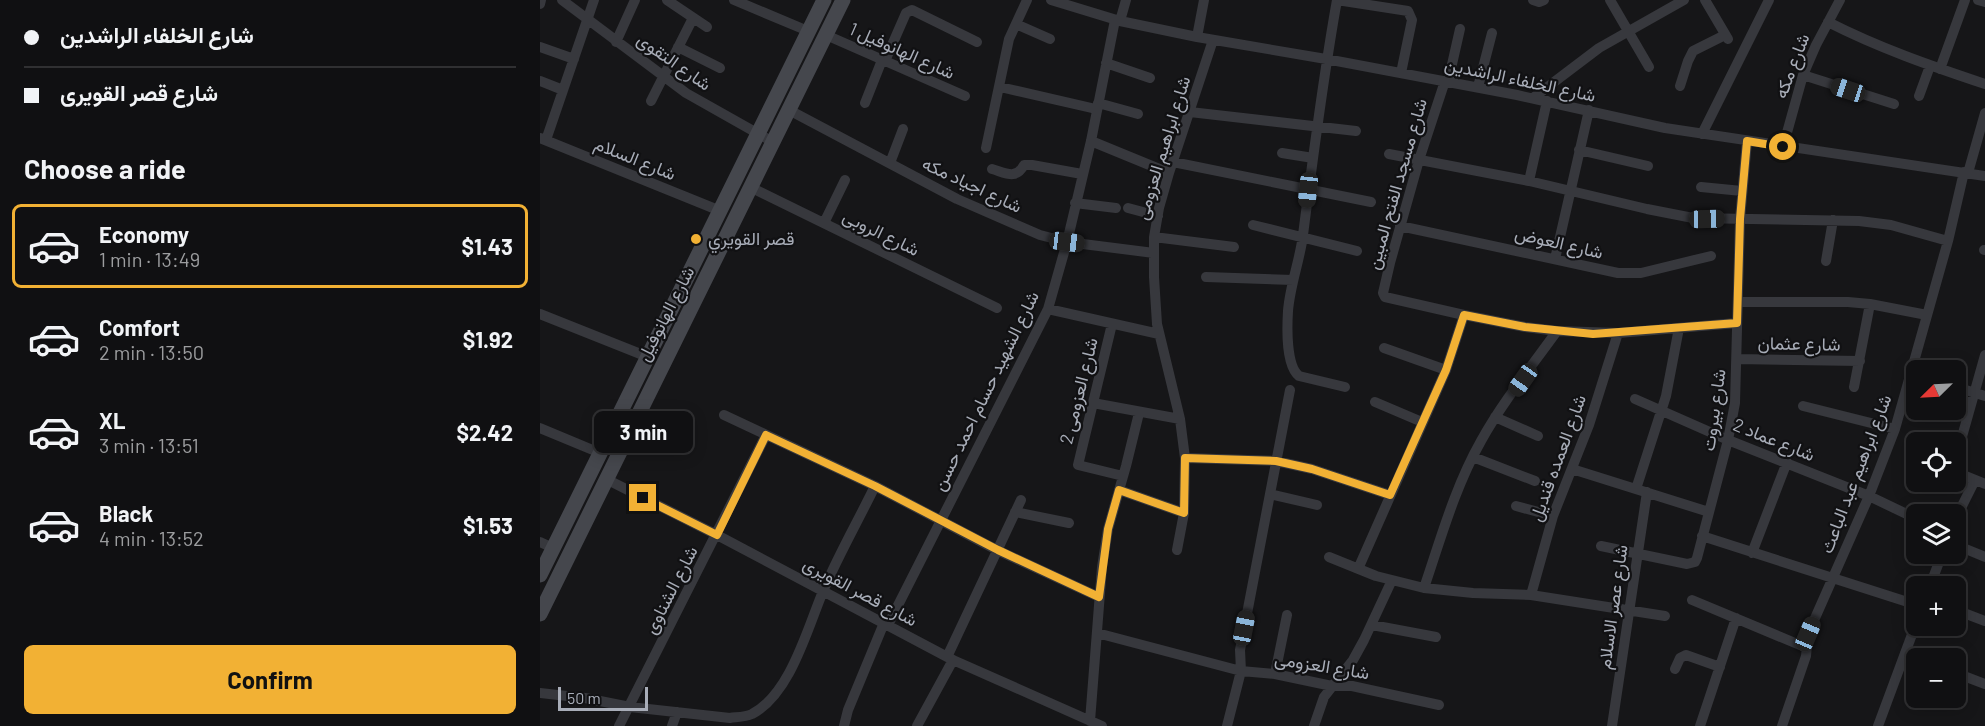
<!DOCTYPE html>
<meta charset="utf-8">
<style>
body{margin:0;font-family:Barlow,Vazirmatn,sans-serif;background:#1e1e20;color:#f1f3f6;height:100vh;display:flex;flex-direction:column;font-size:22px;white-space:nowrap}
*{box-sizing:border-box;margin:0}
p{font-size:20px;color:#9c9d9f}
.icon{flex:none;width:33px;height:33px;fill:none;stroke:currentColor;stroke-width:2;stroke-linecap:round;stroke-linejoin:round}
.map{position:relative;flex:1;overflow:hidden}
.side{display:flex;flex-direction:column;background:#101012;width:540px}
.side>*{flex:none}
.top-card{display:grid;align-content:center;height:132px;padding:0 24px;background:#101012}
.needle{width:39px;rotate:246deg}
.fabs{position:absolute;left:1366px;top:360px;display:grid;gap:12px}
.fabs a{display:grid;place-items:center;width:60px;height:60px;border-radius:9px;background:#101012;box-shadow:0 3px 15px #0003,0 0 0 2px #303032;font-size:30px}
.scale{position:absolute;left:18px;bottom:15px;width:90px;box-sizing:border-box;padding-left:6px;border:3px solid #a8adb8;border-top:0;font-size:16px;line-height:21px;white-space:nowrap;color:#a8adb8;-webkit-text-stroke:4px #111113;paint-order:stroke}
.end{position:absolute;width:27px;height:27px;margin:-14px;border:8px solid #f2b134;background:#111;box-shadow:0 0 0 3px #111}
.from{border-radius:50%}
.bubble{position:absolute;height:42px;border-radius:9px;background:#101012;box-shadow:0 3px 15px #0003,0 0 0 2px #303032;font-size:20px;font-weight:700;line-height:42px;text-align:center}
.car{position:absolute;width:18px;height:36px;margin:-18px -9px;border-radius:8px;box-shadow:0 0 4px 2px #0007;background:linear-gradient(#222 24%,#8ab4d8 0 40%,#222 0 76%,#8ab4d8 0 86%,#222 0)}
.top-card b{display:flex;align-items:center;gap:21px;height:57px;font-size:22px}
.top-card b+b{border-top:2px solid #303032}
.top-card i{width:15px;height:15px;background:#f1f3f6}
ul{padding:0;list-style:none}
li{display:flex;align-items:center;gap:18px;height:84px;margin:0 12px 9px;padding:0 12px;border:3px solid transparent;border-radius:9px}
li div{flex:1}
li b{display:block;font-size:22px}
li em{font-style:normal;font-weight:700}
li.current{border-color:#f2b134}
li>.icon{width:54px;height:54px;stroke-width:1.5}
h2{padding:0 24px;font-size:27px;line-height:72px}
.primary-button{display:flex;gap:12px;margin-top:auto;padding:12px 24px}
.primary-button a{flex:1;height:69px;border-radius:9px;background:#f2b134;color:#111;font-size:24px;font-weight:700;line-height:69px;text-align:center}
main{display:flex;flex:1;min-height:0}
.map>svg:first-child{display:block}
.lines{fill:none;stroke-linecap:round;stroke-linejoin:round}
.street{stroke:#37383d;stroke-width:10}
.secondary{stroke:#45474d;stroke-width:15}
.route{stroke:#f2b134;stroke-width:8}
.poi-dot{fill:#f2b134;stroke:#111113;stroke-width:2}
.labels{text-anchor:middle;stroke-width:4.5;stroke-linejoin:round;paint-order:stroke}
.street-label{font-size:18px;fill:#a8adb8;stroke:#111113}
.poi-label{font-size:18px;fill:#a8adb8;stroke:#111113;text-anchor:start}
</style>
<main>
<section class="side">
<div class="top-card">
<b><i class="from"></i>شارع الخلفاء الراشدين</b>
<b><i></i>شارع قصر القويرى</b>
</div>
<h2>Choose a ride</h2>
<ul>
<li class="current"><svg class="icon" aria-label="car" viewBox="0 0 24 24"><path d="M5 17H2v-5l4-1 3-4h7l3 4 3 1v5h-3M9 17h6M6 11h13"/><circle cx="7" cy="17" r="2"/><circle cx="17" cy="17" r="2"/></svg><div><b>Economy</b><p>1 min · 13:49</p></div><em>$1.43</em></li>
<li><svg class="icon" aria-label="car" viewBox="0 0 24 24"><path d="M5 17H2v-5l4-1 3-4h7l3 4 3 1v5h-3M9 17h6M6 11h13"/><circle cx="7" cy="17" r="2"/><circle cx="17" cy="17" r="2"/></svg><div><b>Comfort</b><p>2 min · 13:50</p></div><em>$1.92</em></li>
<li><svg class="icon" aria-label="car" viewBox="0 0 24 24"><path d="M5 17H2v-5l4-1 3-4h7l3 4 3 1v5h-3M9 17h6M6 11h13"/><circle cx="7" cy="17" r="2"/><circle cx="17" cy="17" r="2"/></svg><div><b>XL</b><p>3 min · 13:51</p></div><em>$2.42</em></li>
<li><svg class="icon" aria-label="car" viewBox="0 0 24 24"><path d="M5 17H2v-5l4-1 3-4h7l3 4 3 1v5h-3M9 17h6M6 11h13"/><circle cx="7" cy="17" r="2"/><circle cx="17" cy="17" r="2"/></svg><div><b>Black</b><p>4 min · 13:52</p></div><em>$1.53</em></li>
</ul>
<div class="primary-button"><a>Confirm</a></div>
</section>
<div class="map">
<svg width="1445" height="726" viewBox="0 0 1445 726">
<rect width="100%" height="100%" fill="#161618"/>
<g class="lines">
<!-- street -->
<path class="street" d="M22,0L146,93L233,142
M127,0L167,27
M194,0L268,31
M511,0L580,21L657,37L786,59L977,95L1125,128L1445,176
M797,0C783,78 773,156 763,235C760,260 750,285 748,311C747,327 746,366 759,376L805,387
M797,0L868,11L872,20L861,73
M993,0L999,2L1004,0
M1070,0L1109,67
M1165,0L1188,39
M1438,0L1445,2
M0,4L1,0
M580,21L586,0
M1288,22C1339,48 1391,66 1445,84
M476,24L510,39
M286,35L425,96
M657,37L664,0
M76,42L95,0
M0,47L34,59
M138,47L180,68
M345,61L366,13L372,10L437,42
M566,63L610,78
M1400,69L1425,0
M1263,75L1354,104
M0,81L23,90
M905,81L879,160L850,263L843,293L845,297L924,315L985,327L1017,331L1078,333L1197,323
M908,82L920,29
M1140,86L1148,61L1153,51L1185,35
M460,87L556,109
M938,87L952,33
M1379,96L1390,66
M993,98L1059,48L1144,0
M111,101L153,18
M325,103L342,60
M558,103L598,114
M249,110L417,199L500,235L527,242L614,253
M650,112L816,131
M1162,134L1229,0
M0,138L178,210
M6,140L54,0
M551,141L629,173
M1243,147L1263,75L1276,45L1300,0
M446,148L469,39L487,0
M1039,150L1108,166
M742,153L773,158
M849,154L989,181L1107,209L1153,218L1319,221L1351,225L1408,241
M633,162L831,202
M350,163L363,129
M452,169C466,173 476,180 484,165H492L542,174
M1428,173L1445,113
M989,181L1007,101
M1161,187L1202,191
M212,188L457,308
M535,203L576,208
M588,208L618,216
M284,223L305,180
M713,225L817,251
M860,226L1078,273H1101L1171,256
M614,237L694,247
M1444,250H1445
M1015,259L1049,110
M1286,261L1293,220
M666,277L753,280
M1198,302H1308L1330,304L1387,315
M508,309L619,334
M0,314L108,357
M572,324L538,465L583,476
M844,348L906,370
M1197,359L1320,361
M1314,387L1330,304
M1416,387L1445,396
M1095,399L1188,440L1329,496L1377,519
M835,402L882,422
M553,403L640,419
M1263,406L1355,429
M184,415L335,486L457,550L559,597
M955,417L998,436
M0,428L60,453
M933,457L995,481
M645,458L736,461L772,469L850,495
M1416,458L1445,355
M1032,469L1169,512
M1416,472L1445,484
M66,479L177,535L413,660L562,726
M1096,489L1126,396L1139,328
M579,490L644,513
M730,494L777,505
M976,506L1013,516
M475,512L529,523
M1416,518L1435,480
M1162,536L1377,605
M0,542L13,548
M1416,545L1445,557
M1061,546L1147,564L1155,562L1157,558L1188,440L1195,403L1200,219L1207,141
M637,550L644,513L645,458L640,419L617,324L614,277V237L619,208L629,173L673,40
M1212,553L1247,462
M789,557L836,576L884,588L933,593L991,595L1125,616
M818,569L906,370L924,315
M1390,586L1402,554
M884,588C901,538 915,487 941,441C962,403 991,367 1017,331
M991,595L1013,516L1049,425L1078,333
M1152,600L1267,648
M1416,610L1445,621
M348,625L508,309L527,242L551,141L575,20
M832,625L896,637
M557,633L701,671L735,674L792,686H812L899,705
M1365,653L1380,658
M407,657L481,500
M1135,669L1140,658L1146,655L1180,667
M1416,673L1445,684
M735,674L747,615
M0,693L45,698L90,707L190,718C197,717 205,717 212,714C251,694 268,626 284,589C299,554 318,521 335,486
M550,721L562,567L568,529L586,466L599,413
M79,726L226,435
M132,726L137,712
M304,726L308,710L344,623
M377,726L413,660
M687,726L701,671L700,650L750,390
M774,726L784,697L813,660L824,640L852,580
M1072,726L1107,492
M1160,726L1196,618
M1242,726L1266,656L1268,634L1329,496L1355,429L1408,241L1424,172
M1338,726L1377,621"/>
<!-- secondary -->
<path class="secondary" d="M0,575L284,0
M0,614L303,0"/>
</g>
<g class="lines">
<!-- route -->
<path class="route" d="M103,498L177,535L226,435L335,486L458,550L559,597L568,529L579,490L644,513L645,458L736,461L772,469L850,495L906,370L924,315L985,327L1053,334L1197,323L1200,219L1207,141L1243,147"/>
</g>
<!-- markers -->
<circle class="poi-dot" cx="156" cy="239" r="6"/>
<g class="labels">
<!-- street labels -->
<g class="street-label">
<text transform="translate(362 51) rotate(24)" y="6">شارع الهانوفيل 1</text>
<text transform="translate(134 62) rotate(35)" y="6">شارع التقوى</text>
<text transform="translate(1252 66) rotate(-69)" y="6">شارع مكه</text>
<text transform="translate(980 80) rotate(12)" y="6">شارع الخلفاء الراشدين</text>
<text transform="translate(623 148) rotate(-73)" y="6">شارع ابراهيم العزومى</text>
<text transform="translate(95 159) rotate(22)" y="6">شارع السلام</text>
<text transform="translate(857 184) rotate(-74)" y="6">شارع مسجد الفتح المبين</text>
<text transform="translate(432 185) rotate(25)" y="6">شارع اجياد مكه</text>
<text transform="translate(341 233) rotate(26)" y="6">شارع الروبى</text>
<text transform="translate(1019 243) rotate(13)" y="6">شارع العوض</text>
<text transform="translate(126 314) rotate(-63)" y="6">شارع الهانوفيل</text>
<text transform="translate(1259 344) rotate(1)" y="6">شارع عثمان</text>
<text transform="translate(446 391) rotate(-64)" y="6">شارع الشهيد حسام احمد حسن</text>
<text transform="translate(539 391) rotate(-76)" y="6">شارع العزومى 2</text>
<text transform="translate(1174 410) rotate(-82)" y="6">شارع بيروت</text>
<text transform="translate(1234 440) rotate(22)" y="6">شارع عماد 2</text>
<text transform="translate(1018 458) rotate(-70)" y="6">شارع العمده قنديل</text>
<text transform="translate(1316 474) rotate(-69)" y="6">شارع ابراهيم عبد الباعث</text>
<text transform="translate(131 590) rotate(-63)" y="6">شارع الشناوى</text>
<text transform="translate(320 592) rotate(28)" y="6">شارع قصر القويرى</text>
<text transform="translate(1073 607) rotate(-82)" y="6">شارع عصر الاسلام</text>
<text transform="translate(782 666) rotate(9)" y="6">شارع العزومى</text>
</g>
<!-- poi labels -->
<g class="poi-label">
<text x="168" y="245">قصر القويري</text>
</g>
</g>
</svg>
<div class="fabs">
<a><svg class="needle" viewBox="-14 -14 28 28"><path d="M0-13l5 13h-10z" fill="#e53935"/><path d="M0 13l5-13h-10z" fill="#9c9d9f"/></svg></a>
<a><svg class="icon" aria-label="locate" viewBox="0 0 24 24"><circle cx="12" cy="12" r="6"/><path d="M12 2v4M12 18v4M2 12h4M18 12h4"/></svg></a>
<a><svg class="icon" aria-label="layers" viewBox="0 0 24 24"><path d="M12 4l9 5-9 5-9-5zM3 14l9 5 9-5"/></svg></a>
<a>+</a>
<a>−</a>
</div>
<div class="scale">50 m</div>
<i class="end from" style="left:1243px;top:147px"></i>
<i class="end" style="left:103px;top:498px"></i>
<div class="bubble" style="left:54px;top:411px;width:99px">3 min</div>
<i class="car" style="left:1308px;top:90px;rotate:288deg"></i>
<i class="car" style="left:768px;top:190px;rotate:186deg"></i>
<i class="car" style="left:1167px;top:219px;rotate:89deg"></i>
<i class="car" style="left:527px;top:242px;rotate:97deg"></i>
<i class="car" style="left:983px;top:380px;rotate:215deg"></i>
<i class="car" style="left:704px;top:628px;rotate:11deg"></i>
<i class="car" style="left:1268px;top:634px;rotate:23deg"></i>
</div>
</main>
